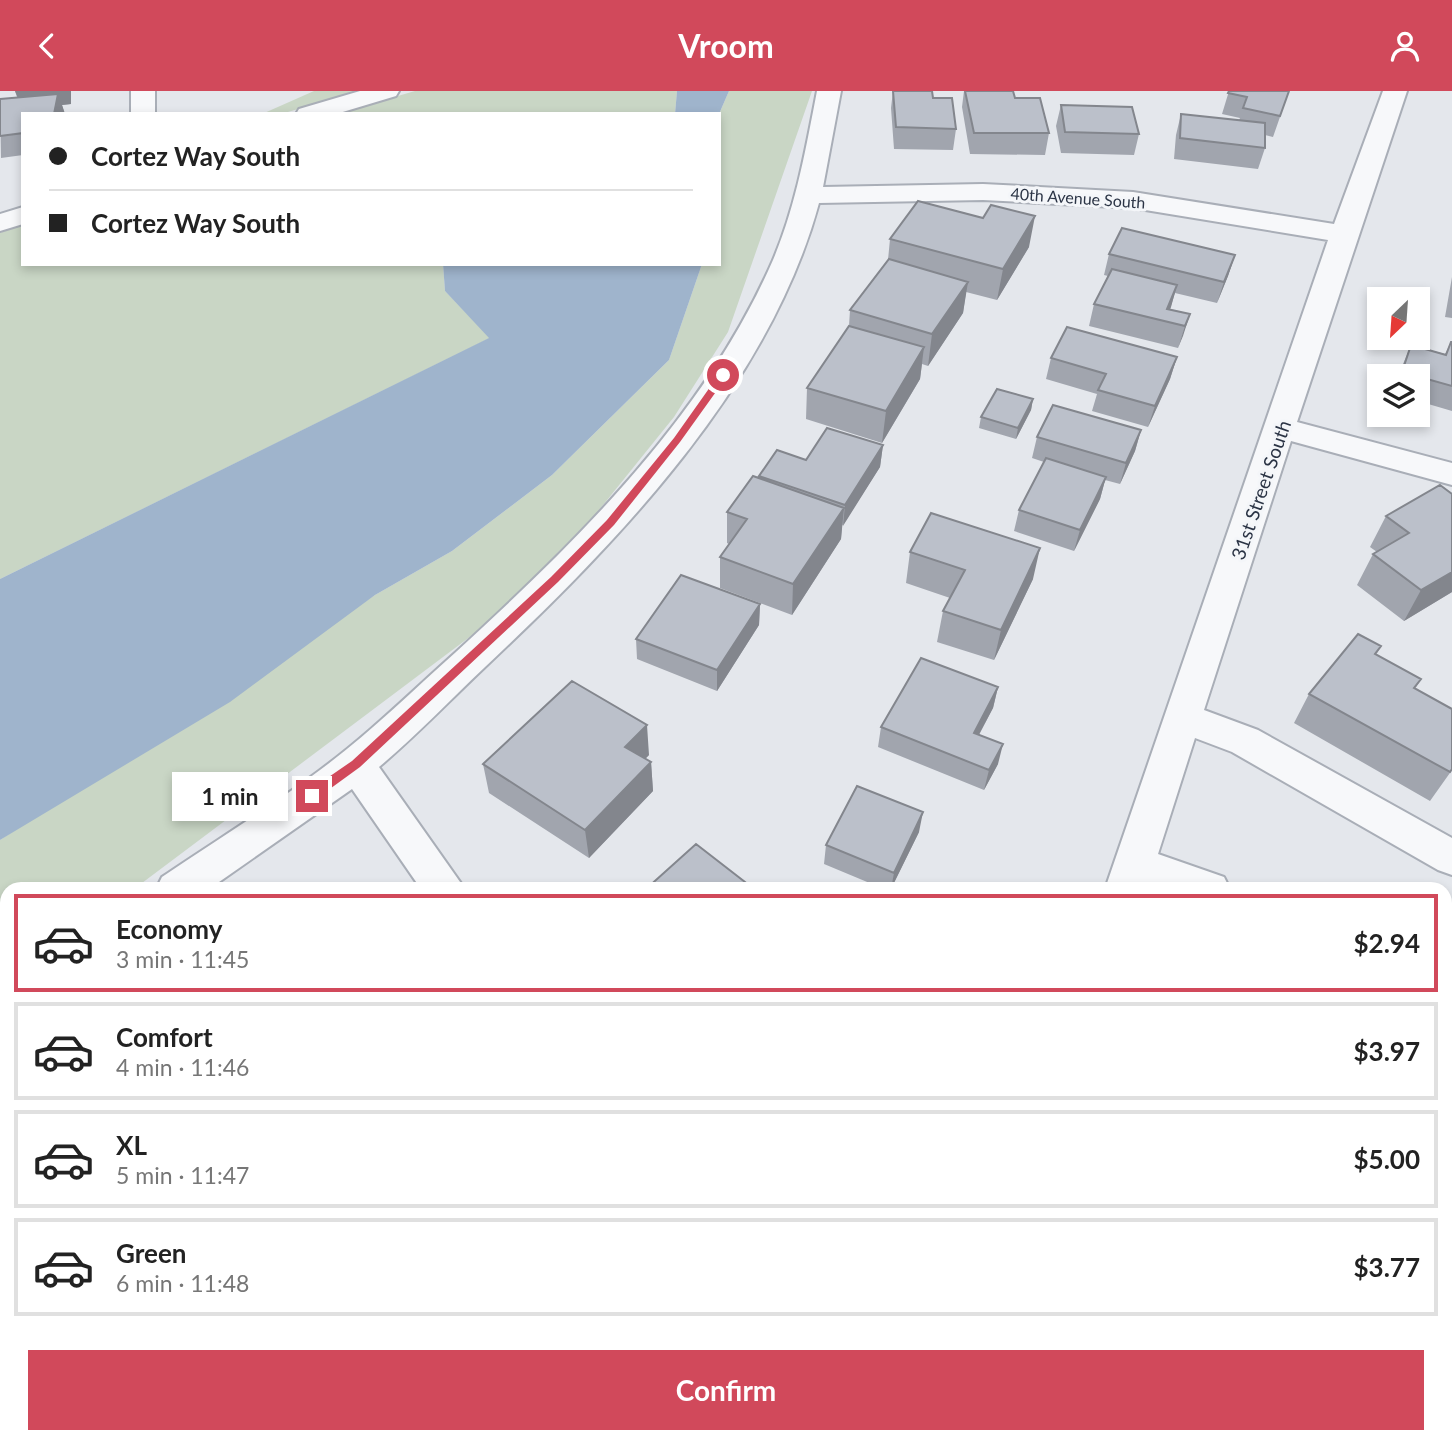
<!DOCTYPE html>
<meta charset="utf-8">
<style>
body{margin:0;font-family:Lato,sans-serif;background:#f6f6f6;color:#222;height:100vh;display:flex;flex-direction:column;font-size:26px;white-space:nowrap}
*{box-sizing:border-box;margin:0}
p{font-size:23px;color:#767676}
.icon{flex:none;width:38px;height:38px;fill:none;stroke:currentColor;stroke-width:2;stroke-linecap:round;stroke-linejoin:round}
.map{position:relative;flex:1;overflow:hidden}
.drawer{position:absolute;left:0px;top:791px;width:1452px;height:562px;display:flex;flex-direction:column;background:#fff;border-radius:21px 21px 0 0;box-shadow:0 4px 10px #0003}
.drawer>*{flex:none}
.guide{position:absolute;left:21px;top:21px;width:700px;height:154px;border-radius:0px;box-shadow:0 4px 10px #0003;display:grid;align-content:center;height:154px;padding:0 28px;background:#fff}
.needle{width:46px;rotate:205deg}
.fabs{position:absolute;left:1367px;top:196px;display:grid;gap:14px}
.fabs a{display:grid;place-items:center;width:63px;height:63px;border-radius:0px;background:#fff;box-shadow:0 4px 10px #0003;font-size:35px}
.end{position:absolute;width:32px;height:32px;margin:-16px;border:9px solid #d1495b;background:#fff;box-shadow:0 0 0 4px #fff}
.from{border-radius:50%}
.bubble{position:absolute;height:49px;border-radius:0px;background:#fff;box-shadow:0 4px 10px #0003;font-size:23px;font-weight:700;line-height:49px;text-align:center}
.guide b{display:flex;align-items:center;gap:24px;height:66px;font-size:26px}
.guide b+b{border-top:2px solid #e0e0e0}
.guide i{width:18px;height:18px;background:#222}
ul{padding:12px 0 0;list-style:none}
li{display:flex;align-items:center;gap:21px;height:98px;margin:0 14px 10px;padding:0 14px;border:4px solid #e0e0e0;border-radius:0px}
li div{flex:1}
li b{display:block;font-size:26px}
li em{font-style:normal;font-weight:700}
li.current{border-color:#d1495b}
li>.icon{width:63px;height:63px;stroke-width:1.5}
.cta{display:flex;gap:14px;margin-top:auto;padding:14px 28px}
.cta a{flex:1;height:80px;border-radius:0px;background:#d1495b;color:#fff;font-size:28px;font-weight:700;line-height:80px;text-align:center}
header{display:flex;justify-content:space-between;align-items:center;height:91px;padding:0 28px;background:#d1495b;color:#fff;font-size:32px;font-weight:700}
.map>svg:first-child{display:block}
.green{fill:#c9d6c5}
.water{fill:#9fb4cc}
.lines{fill:none;stroke-linecap:round;stroke-linejoin:round}
.minor-casing{stroke:#a9aeb7;stroke-width:4}
.minor{fill:#f7f8fa;fill-rule:evenodd}
.wall{fill:#a1a5ae}
.shaded-wall{fill:#83868d}
.building{fill:#bbc0ca;stroke:#83868d;stroke-width:2}
.route{fill:#d1495b}
.labels{text-anchor:middle;stroke-width:6;stroke-linejoin:round;paint-order:stroke}
.far-street-label{font-size:16px;fill:#2b3445;stroke:#f4f6f9}
.street-label{font-size:19px;fill:#2b3445;stroke:#f4f6f9}
</style>
<header><svg class="icon" aria-label="back" viewBox="0 0 24 24"><path d="M15 5l-7 7 7 7"/></svg>Vroom<svg class="icon" aria-label="person" viewBox="0 0 24 24"><circle cx="12" cy="8" r="4"/><path d="M4 21q1-7 8-7t8 7"/></svg></header>
<div class="map">
<svg width="1452" height="1352" viewBox="0 0 1452 1352">
<rect width="100%" height="100%" fill="#e4e7ec"/>
<!-- green -->
<path class="green" d="M314,0H360L281,23H262Z
M415,0H677L675,23H336Z
M729,0H812L728,241L674,326L595,424L502,518L479,539L134,798H7V880L0,884V749L375,504L452,460L552,384L669,269L702,173H719V23Z
M23,133V173H443L445,200L490,247L0,488V142Z"/>
<!-- water -->
<path class="water" d="M677,0H729L719,23H675Z
M443,173H702L669,269L552,384L452,460L375,504L230,611L0,749V488L489,247L445,200Z"/>
<g class="lines">
<defs>
<path id="minor" d="M131,0H155V23H131Z
M360,0H399L396,5L336,23H296L299,18Z
M817,0H841L823,96L983,93L1133,101L1334,133L1383,0H1407L1297,331L1452,372V394L1291,350L1204,619L1258,639L1452,747V784L1438,779L1232,661L1195,647L1158,763L1224,786L1230,798H1159L1148,794L1147,798H1105L1328,149L1133,117L983,109L819,112C769,295 619,450 484,577C449,610 416,645 379,676L465,798H421L352,698L209,798H156L162,786C215,750 269,717 320,679C369,643 411,601 456,561C579,448 705,325 773,169C796,115 806,57 817,0Z
M23,116V133L0,140V123Z
M1446,862L1452,864V903L1446,901Z
M7,884V924L0,926V886Z
M918,1346H970L968,1352H916Z"/>
</defs>
<!-- minor casing -->
<use href="#minor" class="minor-casing"/>
<!-- minor -->
<use href="#minor" class="minor"/>
</g>
<!-- wall -->
<path class="wall" d="M15,0L71,13L62,14L65,23H23V64L1,67L0,8L17,6Z
M893,0H932L933,7L956,38L953,59L894,58L891,17Z
M964,0H1013L1015,7L1049,42L1045,64L970,63L962,16Z
M1229,0L1288,3L1273,46L1265,44V57L1258,78L1174,68L1176,44L1181,23L1239,29L1240,27L1222,23Z
M1061,14L1139,43L1134,64L1061,62L1056,35Z
M890,148L1029,156L997,209L966,201L963,222L928,275L922,273L920,288L882,352L806,328L807,297L849,235L850,219L888,169Z
M1109,163L1235,164L1228,185L1217,212L1175,202L1170,218L1190,223L1178,257L1089,235L1094,213L1108,185L1104,184Z
M1452,186V227L1445,226Z
M1451,251H1452V320L1418,310V285H1398L1411,254L1445,263Z
M1177,266L1170,288L1148,336L1092,320L1097,303L1046,288L1051,267Z
M1033,308L1031,319L1016,348L979,337L981,326Z
M1141,339L1135,360L1120,393L1105,389L1100,408L1074,460L1014,440L1019,419L1044,371L1032,367L1037,346Z
M883,354L880,376L842,435L841,448L792,524L720,497V466L729,453L727,452V421L759,388V385L806,369Z
M1452,403V501L1404,530L1357,494L1373,463L1377,461L1370,456L1386,425Z
M910,461L1033,488L994,569L937,551L943,520L950,507L906,492Z
M760,513L759,534L717,600L637,568L636,548Z
M1381,555L1376,564L1421,588L1415,598L1452,679L1430,710L1294,632L1309,603Z
M998,596L993,617L979,644L998,673L984,699L878,656L881,636Z
M649,664L645,668L651,671L653,700L589,767L489,702L483,673Z
M919,741L891,798H884L824,773L826,754Z
M501,1346H709L707,1352H504Z"/>
<!-- shaded-wall -->
<path class="shaded-wall" d="M15,0H71V13L62,14L65,23H54L23,19Z
M1035,125L1029,156L997,209L1003,178Z
M1235,164L1228,185L1217,212L1224,191Z
M968,191L963,222L928,275L932,243Z
M1177,194L1171,216L1165,230L1167,218Z
M1190,223L1183,245L1178,257L1185,235Z
M924,256L920,288L882,352L886,320Z
M1177,266L1170,288L1148,336L1155,315Z
M1033,308L1031,319L1016,348L1018,337Z
M1141,339L1135,360L1120,393L1126,372Z
M883,354L880,376L843,435L845,414Z
M1106,386L1100,408L1074,460L1080,439Z
M844,417L841,448L792,524L793,493Z
M1040,457L1033,488L994,569L1001,539Z
M1452,481V501L1404,530L1421,499Z
M760,513L759,534L717,600V579Z
M998,596L993,617L969,662L974,642Z
M647,634L649,664L628,685L625,656Z
M1003,653L998,673L984,699L989,679Z
M651,671L653,700L589,767L585,739Z
M923,721L919,741L891,798L894,782Z
M7,1192V1229L0,1235V1197Z
M174,1346H203L206,1352H165Z
M703,1346H709L707,1352H700Z"/>
<!-- building -->
<path class="building" d="M893,0H932L933,7H952L956,38L896,36Z
M965,0H1013L1015,7H1040L1049,42H974Z
M1229,0H1289L1280,25L1243,17L1247,6L1228,2Z
M58,3L54,23H23V42L0,45V8Z
M1061,14L1132,16L1139,43L1065,41Z
M1181,23L1265,32V57L1180,47Z
M918,110L983,127L991,114L1035,125L1003,178L890,148Z
M1122,137L1235,164L1224,191L1109,163Z
M889,168L968,191L932,243L850,219Z
M1112,178L1177,194L1167,218L1190,223L1185,235L1094,213Z
M849,235L924,256L886,320L807,297Z
M1067,236L1177,266L1155,315L1098,299L1106,283L1051,267Z
M1451,251H1452V295L1402,281L1411,254L1446,264Z
M997,298L1033,308L1018,337L981,326Z
M1053,314L1141,339L1126,372L1037,346Z
M827,337L883,354L845,414L759,385L777,359L806,369Z
M1046,367L1106,386L1080,439L1019,419Z
M753,385L844,417L793,493L720,466L747,428L727,421Z
M1440,394L1452,403V481L1421,499L1373,463L1409,442L1386,425Z
M931,422L1040,457L1001,539L943,520L965,479L910,461Z
M681,484L760,513L717,579L636,548Z
M1358,543L1381,555L1375,563L1421,588L1414,597L1452,618V678L1450,681L1309,603Z
M921,567L998,596L974,642L1003,653L989,679L881,636Z
M572,590L647,634L625,656L651,671L585,739L483,673Z
M857,695L923,721L894,782L826,754Z
M696,753L754,798H646Z
M7,1004V1192L0,1197V1009Z
M7,1262V1346H174L165,1352H0V1266Z
M511,1346H703L700,1352H524Z"/>
<!-- route -->
<path class="route" d="M720,282L728,284L680,351L614,434L558,491L360,676L316,708H307V701L352,670L551,486L607,429L674,347Z"/>
<g class="labels">
<!-- far-street labels -->
<g class="far-street-label">
<text transform="translate(1078 107) rotate(4)" y="6">40th Avenue South</text>
</g>
<!-- street labels -->
<g class="street-label">
<text transform="translate(1261 399) rotate(-71)" y="7">31st Street South</text>
</g>
</g>
</svg>
<div class="fabs">
<a><svg class="needle" viewBox="-14 -14 28 28"><path d="M0-13l5 13h-10z" fill="#e53935"/><path d="M0 13l5-13h-10z" fill="#767676"/></svg></a>
<a><svg class="icon" aria-label="layers" viewBox="0 0 24 24"><path d="M12 4l9 5-9 5-9-5zM3 14l9 5 9-5"/></svg></a>
</div>
<i class="end from" style="left:723px;top:284px"></i>
<i class="end" style="left:312px;top:705px"></i>
<div class="bubble" style="left:172px;top:681px;width:116px">1 min</div>
<div class="guide">
<b><i class="from"></i>Cortez Way South</b>
<b><i></i>Cortez Way South</b>
</div>
<section class="drawer">
<ul>
<li class="current"><svg class="icon" aria-label="car" viewBox="0 0 24 24"><path d="M5 17H2v-5l4-1 3-4h7l3 4 3 1v5h-3M9 17h6M6 11h13"/><circle cx="7" cy="17" r="2"/><circle cx="17" cy="17" r="2"/></svg><div><b>Economy</b><p>3 min · 11:45</p></div><em>$2.94</em></li>
<li><svg class="icon" aria-label="car" viewBox="0 0 24 24"><path d="M5 17H2v-5l4-1 3-4h7l3 4 3 1v5h-3M9 17h6M6 11h13"/><circle cx="7" cy="17" r="2"/><circle cx="17" cy="17" r="2"/></svg><div><b>Comfort</b><p>4 min · 11:46</p></div><em>$3.97</em></li>
<li><svg class="icon" aria-label="car" viewBox="0 0 24 24"><path d="M5 17H2v-5l4-1 3-4h7l3 4 3 1v5h-3M9 17h6M6 11h13"/><circle cx="7" cy="17" r="2"/><circle cx="17" cy="17" r="2"/></svg><div><b>XL</b><p>5 min · 11:47</p></div><em>$5.00</em></li>
<li><svg class="icon" aria-label="car" viewBox="0 0 24 24"><path d="M5 17H2v-5l4-1 3-4h7l3 4 3 1v5h-3M9 17h6M6 11h13"/><circle cx="7" cy="17" r="2"/><circle cx="17" cy="17" r="2"/></svg><div><b>Green</b><p>6 min · 11:48</p></div><em>$3.77</em></li>
</ul>
<div class="cta"><a>Confirm</a></div>
</section>
</div>
